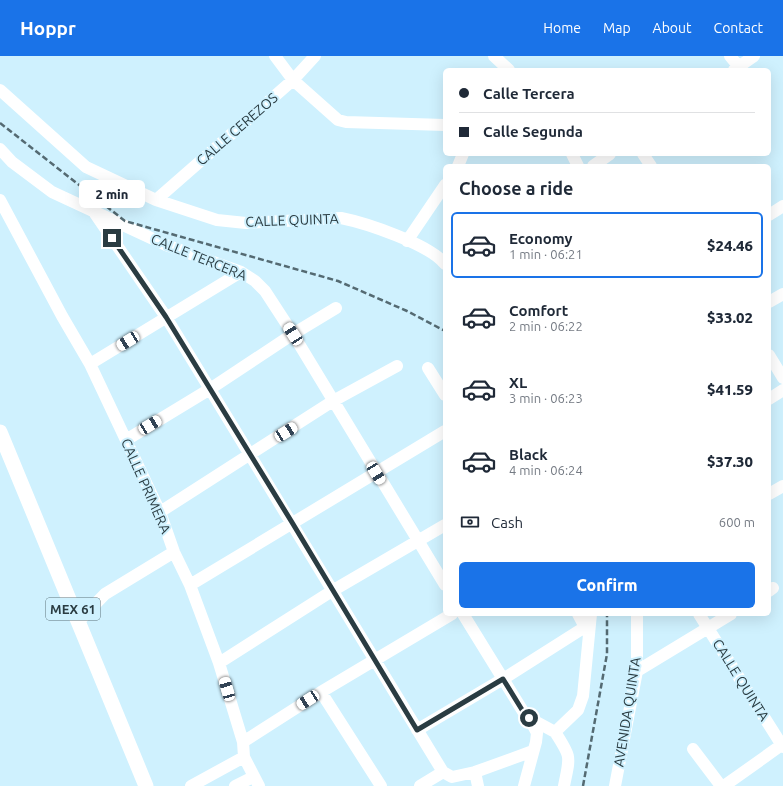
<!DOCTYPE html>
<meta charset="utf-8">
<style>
body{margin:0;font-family:Ubuntu,sans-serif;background:#f6f6f7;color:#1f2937;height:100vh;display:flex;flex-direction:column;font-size:15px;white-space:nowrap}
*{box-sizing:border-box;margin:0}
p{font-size:13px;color:#747a83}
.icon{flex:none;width:22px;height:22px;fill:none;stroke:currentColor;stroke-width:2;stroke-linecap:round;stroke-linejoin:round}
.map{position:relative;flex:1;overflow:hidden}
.drawer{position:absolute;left:443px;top:108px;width:328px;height:452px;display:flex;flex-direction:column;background:#fff;border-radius:6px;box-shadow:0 4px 16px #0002}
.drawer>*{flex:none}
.banner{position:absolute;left:443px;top:12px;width:328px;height:88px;border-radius:6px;box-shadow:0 4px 16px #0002;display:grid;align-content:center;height:88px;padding:0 16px;background:#fff}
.end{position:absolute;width:18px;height:18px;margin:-9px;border:5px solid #2a3c42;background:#fff;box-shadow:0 0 0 2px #fff}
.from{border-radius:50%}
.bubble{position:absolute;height:28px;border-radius:6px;background:#fff;box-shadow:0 4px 16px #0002;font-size:13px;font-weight:800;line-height:28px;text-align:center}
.car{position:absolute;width:12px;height:24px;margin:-12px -6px;border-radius:5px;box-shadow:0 0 3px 1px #0007;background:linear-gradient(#fff 24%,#345 0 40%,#fff 0 76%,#345 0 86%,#fff 0)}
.banner b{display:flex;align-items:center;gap:14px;height:38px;font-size:15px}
.banner b+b{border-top:1px solid #e0e1e3}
.banner i{width:10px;height:10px;background:#1f2937}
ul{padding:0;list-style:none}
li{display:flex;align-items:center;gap:12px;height:66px;margin:0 8px 6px;padding:0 8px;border:2px solid transparent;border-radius:6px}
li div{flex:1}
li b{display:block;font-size:15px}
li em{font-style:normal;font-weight:800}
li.selected{border-color:#1a73e8}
li>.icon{width:36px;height:36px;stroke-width:1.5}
h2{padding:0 16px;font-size:18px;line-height:48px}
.pay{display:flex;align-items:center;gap:10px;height:44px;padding:0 16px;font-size:15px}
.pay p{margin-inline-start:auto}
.action{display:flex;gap:8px;margin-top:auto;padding:8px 16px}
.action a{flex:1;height:46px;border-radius:6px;background:#1a73e8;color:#fff;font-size:16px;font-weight:800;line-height:46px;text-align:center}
header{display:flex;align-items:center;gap:24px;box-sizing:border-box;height:56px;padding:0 20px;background:#1a73e8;color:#fff}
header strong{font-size:19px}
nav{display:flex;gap:22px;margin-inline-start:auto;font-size:14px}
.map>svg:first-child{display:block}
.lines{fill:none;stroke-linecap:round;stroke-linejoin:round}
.minor{stroke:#fff;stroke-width:12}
.major{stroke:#fff;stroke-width:15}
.rail{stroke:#546a72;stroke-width:2.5;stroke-dasharray:6 3;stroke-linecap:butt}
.route{stroke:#2a3c42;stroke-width:5}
.labels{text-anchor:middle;stroke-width:4;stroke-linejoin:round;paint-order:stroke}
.shield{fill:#cff1fe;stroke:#5c727a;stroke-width:1}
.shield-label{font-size:13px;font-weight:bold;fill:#2a3c42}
.street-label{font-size:14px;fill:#2a3c42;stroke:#cff1fe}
</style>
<header>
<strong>Hoppr</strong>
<nav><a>Home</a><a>Map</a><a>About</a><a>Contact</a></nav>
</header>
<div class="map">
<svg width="783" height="730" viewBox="0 0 783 730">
<rect width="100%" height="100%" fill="#cff1fe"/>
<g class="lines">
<!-- minor -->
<path class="minor" d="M275,0L293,24L338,64L346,66L445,69
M494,0L509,14
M730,0L739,11
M734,14L754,0
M0,34L86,111L156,144L217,164L246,167L341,162C366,167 429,188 445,208
M0,93L12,106L52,136L166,189L241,216L255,225L265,235L293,278L445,529
M572,98L578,110
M643,98L651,110
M458,110L463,98
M593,110L610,98
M0,144L62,260L90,308L160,456L174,496L190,529L219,607L243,686L244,701L259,730
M156,144L293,24L315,0
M94,156L166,261L443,716
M769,159L783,150
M407,185L445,129
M769,246L783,238
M769,299L783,322
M90,308L241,216
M428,312L445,339
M769,343L783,334
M126,384L210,333L293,278L336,252
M769,438L783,430
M160,456L333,345L397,310
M190,529L445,375
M769,535L773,532
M463,558L524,657L529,662L555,676
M578,558L588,577
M699,558L783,691
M78,566L105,538L174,496
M219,607L332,535L445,469
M637,615L731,558
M321,636L381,730
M417,674L503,623L585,571
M243,686L321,636L452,558
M693,693L721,730
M443,716L452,721L475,716L533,695
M475,716L478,730
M191,730L244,701
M235,730L253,721
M420,730L443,716
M524,730L536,686L537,677L529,662
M564,730C570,700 572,702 555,676L578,654L583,640L591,558
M615,730L637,615V558
M724,730L783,688"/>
<!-- major -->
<path class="major" d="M0,376L146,730"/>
<!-- rail -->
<path class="rail" d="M0,67L125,165L338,225L407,255L445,275
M583,730L607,598V558"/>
</g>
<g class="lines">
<!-- route -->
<path class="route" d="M112,182L166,261L293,468L417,674L503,623L524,657L529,662"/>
</g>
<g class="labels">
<!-- shield labels -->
<rect class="shield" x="46" y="542" width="54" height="22" rx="3"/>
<g class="shield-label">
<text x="73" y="558">MEX 61</text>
</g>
<!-- street labels -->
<g class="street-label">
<text transform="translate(237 73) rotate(-41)" y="5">CALLE CEREZOS</text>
<text transform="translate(292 164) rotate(-2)" y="5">CALLE QUINTA</text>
<text transform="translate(199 201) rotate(22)" y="5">CALLE TERCERA</text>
<text transform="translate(146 430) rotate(66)" y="5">CALLE PRIMERA</text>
<text transform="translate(741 624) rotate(58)" y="5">CALLE QUINTA</text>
<text transform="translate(627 656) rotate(-81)" y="5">AVENIDA QUINTA</text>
</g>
</g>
</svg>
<i class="end from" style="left:529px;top:662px"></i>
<i class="end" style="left:112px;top:182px"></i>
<div class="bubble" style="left:79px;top:124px;width:66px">2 min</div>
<i class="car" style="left:293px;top:278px;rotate:327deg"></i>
<i class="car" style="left:128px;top:285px;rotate:238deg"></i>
<i class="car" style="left:150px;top:369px;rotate:59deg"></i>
<i class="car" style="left:286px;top:376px;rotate:58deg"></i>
<i class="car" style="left:376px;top:417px;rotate:149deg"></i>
<i class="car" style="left:227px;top:633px;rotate:344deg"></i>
<i class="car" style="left:308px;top:644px;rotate:237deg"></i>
<div class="banner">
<b><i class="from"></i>Calle Tercera</b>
<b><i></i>Calle Segunda</b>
</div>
<section class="drawer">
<h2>Choose a ride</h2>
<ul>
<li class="selected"><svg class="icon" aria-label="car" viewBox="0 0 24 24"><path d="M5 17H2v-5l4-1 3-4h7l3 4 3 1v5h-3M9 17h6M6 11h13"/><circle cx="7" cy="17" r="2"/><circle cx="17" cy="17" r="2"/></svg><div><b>Economy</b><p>1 min · 06:21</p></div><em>$24.46</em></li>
<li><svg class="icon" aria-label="car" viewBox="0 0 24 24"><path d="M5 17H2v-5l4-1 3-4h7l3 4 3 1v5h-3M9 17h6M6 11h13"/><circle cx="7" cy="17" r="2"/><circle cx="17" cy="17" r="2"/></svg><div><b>Comfort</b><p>2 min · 06:22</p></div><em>$33.02</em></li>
<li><svg class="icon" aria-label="car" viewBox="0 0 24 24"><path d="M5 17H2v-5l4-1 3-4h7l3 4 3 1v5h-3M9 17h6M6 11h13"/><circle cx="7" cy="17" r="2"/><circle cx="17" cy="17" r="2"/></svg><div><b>XL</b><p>3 min · 06:23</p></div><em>$41.59</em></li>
<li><svg class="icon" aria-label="car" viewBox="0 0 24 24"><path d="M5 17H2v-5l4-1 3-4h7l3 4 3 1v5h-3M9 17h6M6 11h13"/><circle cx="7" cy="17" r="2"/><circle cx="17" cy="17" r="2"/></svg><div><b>Black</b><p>4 min · 06:24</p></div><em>$37.30</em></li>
</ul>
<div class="pay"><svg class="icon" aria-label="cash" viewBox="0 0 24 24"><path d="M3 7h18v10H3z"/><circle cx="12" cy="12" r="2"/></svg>Cash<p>600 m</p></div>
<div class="action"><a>Confirm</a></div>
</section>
</div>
